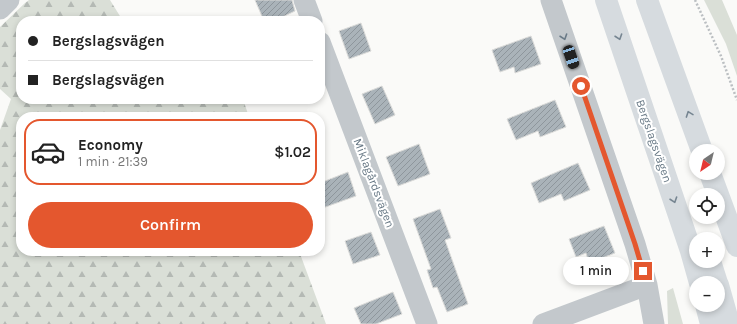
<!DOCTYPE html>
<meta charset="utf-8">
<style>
body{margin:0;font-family:Karla,sans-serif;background:#f2f2f2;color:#222;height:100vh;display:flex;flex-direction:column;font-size:15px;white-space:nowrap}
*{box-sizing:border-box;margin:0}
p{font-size:13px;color:#767676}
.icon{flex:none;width:22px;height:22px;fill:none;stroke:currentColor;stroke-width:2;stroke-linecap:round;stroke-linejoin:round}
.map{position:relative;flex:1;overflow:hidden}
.panel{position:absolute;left:16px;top:112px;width:309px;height:144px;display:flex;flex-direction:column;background:#fff;border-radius:16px;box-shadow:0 2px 6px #0003}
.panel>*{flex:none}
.guide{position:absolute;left:16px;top:16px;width:309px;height:88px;border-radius:16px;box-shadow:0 2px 6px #0003;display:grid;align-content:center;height:88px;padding:0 12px;background:#fff}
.needle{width:26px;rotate:215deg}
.tools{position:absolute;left:689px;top:144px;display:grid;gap:8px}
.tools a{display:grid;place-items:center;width:36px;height:36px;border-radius:50%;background:#fff;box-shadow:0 2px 6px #0003;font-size:20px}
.end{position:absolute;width:18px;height:18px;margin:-9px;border:5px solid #e4572e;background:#fff;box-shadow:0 0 0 2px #fff}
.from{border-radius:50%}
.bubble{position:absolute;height:28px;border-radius:14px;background:#fff;box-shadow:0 2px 6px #0003;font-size:13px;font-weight:600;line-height:28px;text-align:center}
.car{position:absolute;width:12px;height:24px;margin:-12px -6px;border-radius:5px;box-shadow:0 0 3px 1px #0007;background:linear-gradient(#222 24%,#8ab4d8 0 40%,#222 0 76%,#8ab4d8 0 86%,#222 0)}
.guide b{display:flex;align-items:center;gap:14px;height:38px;font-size:15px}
.guide b+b{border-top:1px solid #e0e0e0}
.guide i{width:10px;height:10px;background:#222}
ul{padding:7px 0 0;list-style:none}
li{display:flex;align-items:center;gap:12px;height:66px;margin:0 8px 6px;padding:0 4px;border:2px solid transparent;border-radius:16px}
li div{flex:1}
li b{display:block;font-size:15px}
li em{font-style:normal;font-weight:600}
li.on{border-color:#e4572e}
li>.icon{width:36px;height:36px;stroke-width:1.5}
.action{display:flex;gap:8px;margin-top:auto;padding:8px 12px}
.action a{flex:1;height:46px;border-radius:24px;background:#e4572e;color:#fff;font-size:16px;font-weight:600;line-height:46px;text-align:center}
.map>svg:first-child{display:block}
.green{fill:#dadfd7}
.forest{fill:url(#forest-firs)}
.building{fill:url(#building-hatch);stroke:#dcdcda}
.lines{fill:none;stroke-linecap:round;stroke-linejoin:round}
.path{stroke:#bbbfc2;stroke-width:2.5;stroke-dasharray:2 2;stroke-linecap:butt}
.minor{stroke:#c3c8cc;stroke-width:21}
.secondary{stroke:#d6dbdf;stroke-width:22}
.oneway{stroke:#6a7a87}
.oneway2{stroke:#768591}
.route{stroke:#e4572e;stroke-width:5}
.labels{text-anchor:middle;stroke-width:4;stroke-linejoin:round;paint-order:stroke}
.street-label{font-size:12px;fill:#657683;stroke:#fff}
</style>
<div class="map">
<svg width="737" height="324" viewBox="0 0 737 324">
<defs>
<pattern id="forest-firs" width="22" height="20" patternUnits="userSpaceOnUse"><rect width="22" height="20" fill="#dadfd7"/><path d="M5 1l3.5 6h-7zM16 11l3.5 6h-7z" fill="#b4b9b4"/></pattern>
<pattern id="building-hatch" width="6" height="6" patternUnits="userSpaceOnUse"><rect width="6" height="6" fill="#aab3b9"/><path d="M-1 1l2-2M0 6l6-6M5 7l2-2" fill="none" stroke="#8e969c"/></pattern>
</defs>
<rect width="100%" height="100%" fill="#fafaf8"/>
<!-- green -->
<path class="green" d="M704,0H722L737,35V76L726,44Z
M673,288L683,324H668L667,291Z"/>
<!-- forest -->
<path class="forest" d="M29,0H110L123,21H21V99H243L249,117H21V251H299L326,324H0V130L11,99L0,89V27L25,3Z"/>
<!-- building -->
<path class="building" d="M255,0H292L295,11L274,21H264Z
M361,23L371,51L349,59L339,31Z
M531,36L541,64L515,73L514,67L500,72L492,50Z
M382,86L395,115L375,124L362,94Z
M555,100L566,127L540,137L538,131L516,140L507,119Z
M419,144L430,174L398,186L386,157Z
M578,163L590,190L564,201L561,194L539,203L531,183Z
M348,172L356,196L320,209V183Z
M440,209L451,238L445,240L468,304L447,312L437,287L433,288L427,270L431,269L413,219Z
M604,226L615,253L589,263L586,253L576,257L569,239Z
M371,232L380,255L353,264L345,241Z
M393,292L402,314L376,324H361L354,308Z"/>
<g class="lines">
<!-- path -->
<path class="path" d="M695,0L721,56L737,100"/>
<!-- minor -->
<path class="minor" d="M304,0L312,21
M551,0L635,244L647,285L654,324
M0,9L9,0
M320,42L427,324
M543,324L647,285"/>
<!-- secondary -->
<path class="secondary" d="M606,0L691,251L700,283
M647,0L702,151
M710,173L737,246
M710,261L717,283
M718,285L729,324
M706,305L711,324"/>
</g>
<!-- one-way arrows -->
<defs><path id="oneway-chevron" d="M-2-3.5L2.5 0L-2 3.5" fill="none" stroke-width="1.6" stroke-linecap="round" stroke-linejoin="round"/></defs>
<use class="oneway" href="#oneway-chevron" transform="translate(564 37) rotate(71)"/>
<g class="oneway2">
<use href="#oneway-chevron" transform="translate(619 37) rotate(71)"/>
<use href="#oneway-chevron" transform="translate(689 114) rotate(-110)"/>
<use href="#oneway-chevron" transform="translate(674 200) rotate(71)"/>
</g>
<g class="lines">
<!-- route -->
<path class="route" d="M581,86L635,244L643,271"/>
</g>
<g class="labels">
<!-- street labels -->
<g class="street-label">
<text transform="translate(654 141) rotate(71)" y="4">Bergslagsvägen</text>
<text transform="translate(374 183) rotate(69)" y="4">Miklagårdsvägen</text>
</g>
</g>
</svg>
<div class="tools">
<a><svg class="needle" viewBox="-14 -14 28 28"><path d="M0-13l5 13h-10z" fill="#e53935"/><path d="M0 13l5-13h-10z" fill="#767676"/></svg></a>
<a><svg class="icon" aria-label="locate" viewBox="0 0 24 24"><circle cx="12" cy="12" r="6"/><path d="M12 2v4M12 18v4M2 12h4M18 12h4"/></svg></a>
<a>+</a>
<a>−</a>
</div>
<i class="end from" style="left:581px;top:86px"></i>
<i class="end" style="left:643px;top:271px"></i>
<div class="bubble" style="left:563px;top:257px;width:66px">1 min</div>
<i class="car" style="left:571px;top:57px;rotate:161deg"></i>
<div class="guide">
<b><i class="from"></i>Bergslagsvägen</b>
<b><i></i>Bergslagsvägen</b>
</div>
<section class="panel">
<ul>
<li class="on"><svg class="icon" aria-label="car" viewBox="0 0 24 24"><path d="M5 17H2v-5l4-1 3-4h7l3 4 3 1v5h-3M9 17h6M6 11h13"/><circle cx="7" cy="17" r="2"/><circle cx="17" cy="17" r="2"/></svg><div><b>Economy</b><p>1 min · 21:39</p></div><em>$1.02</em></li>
</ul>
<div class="action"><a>Confirm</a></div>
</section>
</div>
